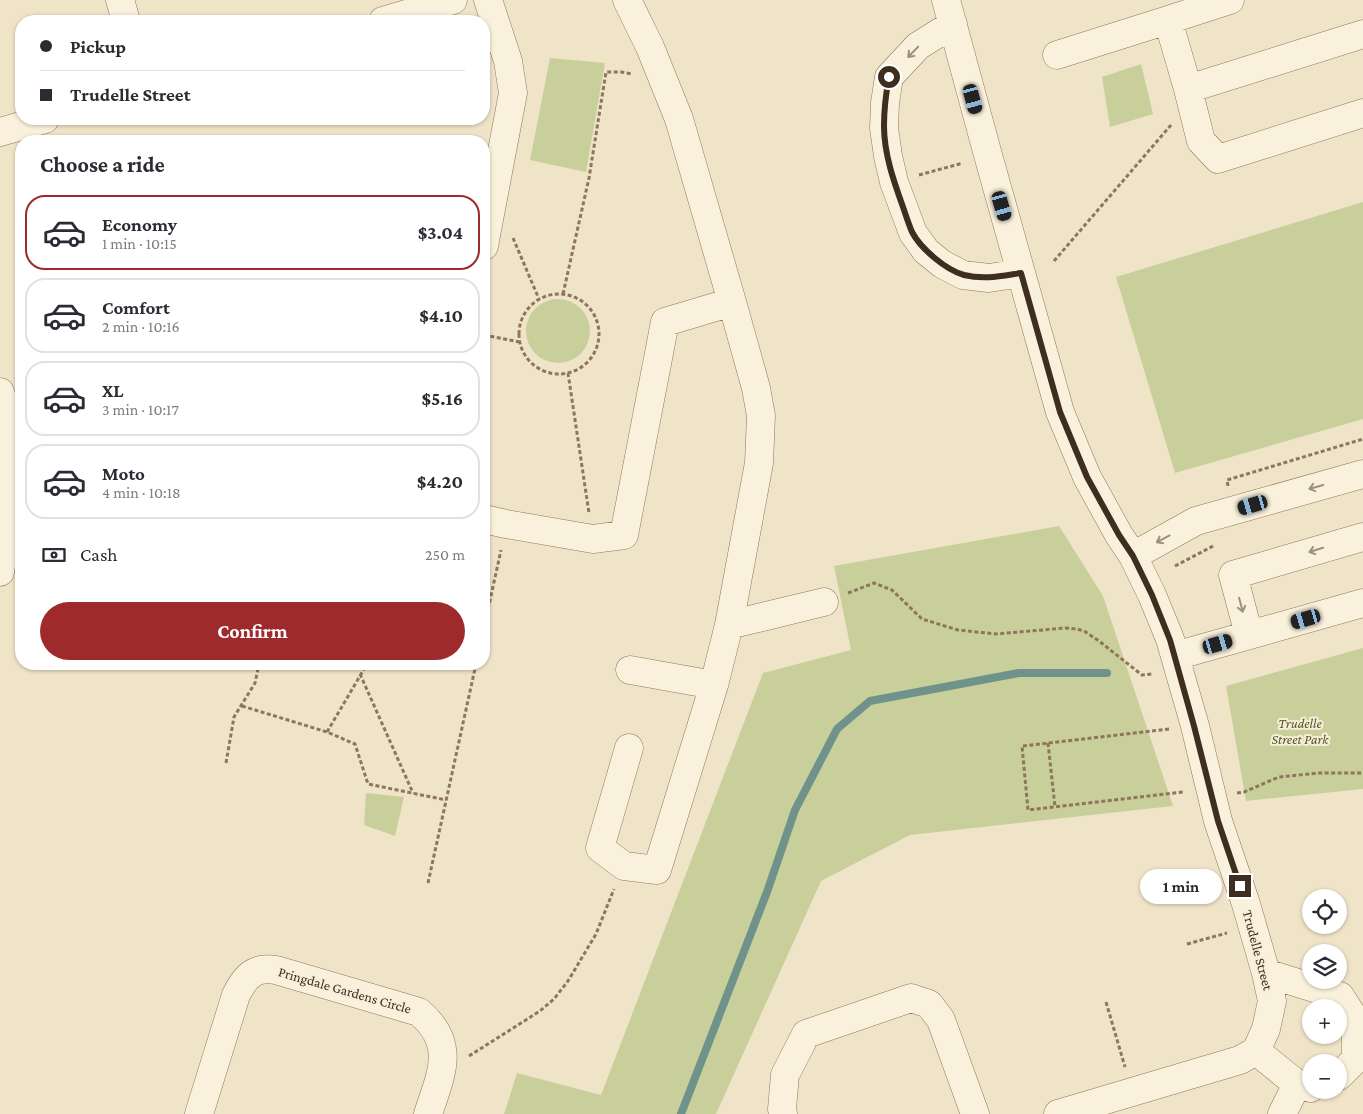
<!DOCTYPE html>
<meta charset="utf-8">
<style>
body{margin:0;font-family:"Crimson Pro",serif;background:#f7f7f7;color:#2b2b33;height:100vh;display:flex;flex-direction:column;font-size:19px;white-space:nowrap}
*{box-sizing:border-box;margin:0}
p{font-size:16px;color:#7c7c81}
.icon{flex:none;width:28px;height:28px;fill:none;stroke:currentColor;stroke-width:2;stroke-linecap:round;stroke-linejoin:round}
.map{position:relative;flex:1;overflow:hidden}
.side{position:absolute;left:15px;top:135px;width:475px;height:535px;display:flex;flex-direction:column;background:#fff;border-radius:20px;box-shadow:0 1px 4px #0004}
.side>*{flex:none}
.banner{position:absolute;left:15px;top:15px;width:475px;height:110px;border-radius:20px;box-shadow:0 1px 4px #0004;display:grid;align-content:center;height:110px;padding:0 25px;background:#fff}
.fabs{position:absolute;left:1302px;top:889px;display:grid;gap:10px}
.fabs a{display:grid;place-items:center;width:45px;height:45px;border-radius:50%;background:#fff;box-shadow:0 1px 4px #0004;font-size:25px}
.end{position:absolute;width:22px;height:22px;margin:-11px;border:6px solid #3d2e20;background:#fff;box-shadow:0 0 0 2px #fff}
.from{border-radius:50%}
.bubble{position:absolute;height:35px;border-radius:18px;background:#fff;box-shadow:0 1px 4px #0004;font-size:16px;font-weight:700;line-height:35px;text-align:center}
.car{position:absolute;width:15px;height:30px;margin:-15px -8px;border-radius:6px;box-shadow:0 0 4px 1px #0007;background:linear-gradient(#222 24%,#8ab4d8 0 40%,#222 0 76%,#8ab4d8 0 86%,#222 0)}
.banner b{display:flex;align-items:center;gap:18px;height:48px;font-size:19px}
.banner b+b{border-top:1px solid #e1e1e2}
.banner i{width:12px;height:12px;background:#2b2b33}
ul{padding:0;list-style:none}
li{display:flex;align-items:center;gap:15px;height:75px;margin:0 10px 8px;padding:0 15px;border:2px solid #e1e1e2;border-radius:20px}
li div{flex:1}
li b{display:block;font-size:19px}
li em{font-style:normal;font-weight:700}
li.selected{border-color:#9e2a2b}
li>.icon{width:45px;height:45px;stroke-width:1.5}
h2{padding:0 25px;font-size:22px;line-height:60px}
.pay{display:flex;align-items:center;gap:12px;height:55px;padding:0 25px;font-size:19px}
.pay p{margin-inline-start:auto}
.action{display:flex;gap:10px;margin-top:auto;padding:10px 25px}
.action a{flex:1;height:58px;border-radius:30px;background:#9e2a2b;color:#fff;font-size:20px;font-weight:700;line-height:58px;text-align:center}
.map>svg:first-child{display:block}
.green{fill:#c9cf9b}
.lines{fill:none;stroke-linecap:round;stroke-linejoin:round}
.stream{stroke:#6f938a;stroke-width:8}
.minor-casing{stroke:#8d765c;stroke-width:29}
.path{stroke:#8d765c;stroke-width:3;stroke-dasharray:4 2.5;stroke-linecap:butt}
.minor{stroke:#faf1dc;stroke-width:28}
.oneway{stroke:#9c907e}
.route{stroke:#3d2e20;stroke-width:6}
.labels{text-anchor:middle;stroke-width:4;stroke-linejoin:round;paint-order:stroke}
.park-label{font-size:14px;font-style:italic;fill:#4d5a26;stroke:#f7eed8}
.street-label{font-size:14px;fill:#3d2e20;stroke:#f7eed8}
</style>
<div class="map">
<svg width="1363" height="1114" viewBox="0 0 1363 1114">
<rect width="100%" height="100%" fill="#f0e4c8"/>
<!-- green -->
<path class="green" d="M550,58L605,63L586,172L530,160Z
M1141,64L1153,114L1110,127L1102,77Z
M1363,202V419L1175,473L1116,277Z
M526 331a32 32 0 1 1 64 0a32 32 0 1 1-64 0Z
M1059,526L1103,596L1173,806L910,835L821,881L716,1114H504L517,1073L601,1095L763,673L851,650L834,566Z
M1363,648V789L1246,801L1226,686Z
M366,793L404,797L395,836L364,825Z"/>
<g class="lines">
<!-- stream -->
<path class="stream" d="M681,1114L767,892L795,810L837,729L870,701L1019,673H1107"/>
<defs>
<path id="minor" d="M120,0L126,21
M627,0L650,47L679,119L732,302L756,388L761,416L759,463L729,625L714,685L657,870L624,866L600,848L629,748
M946,0L988,155L1060,412L1087,477L1119,535L1133,556L1152,595L1170,639L1195,726L1218,821L1246,904L1266,973L1272,1001L1266,1029L1256,1051L1240,1060L1058,1114
M1230,0L1168,20L1188,89L1201,141L1218,159L1363,113
M383,21L453,0
M953,24L918,46L889,77L885,103L884,128L888,156L894,182L913,233L926,251L942,264L963,275L989,278L1021,273
M1057,55L1168,20
M1188,89L1363,34
M0,132L45,119
M484,246L513,93L508,61L488,0
M0,392L3,401L10,460L8,522L0,572
M484,519L506,524L593,539L624,535L665,322L732,302
M1133,556L1196,521L1363,474
M729,625L824,602
M1249,635L1233,575L1363,537
M1175,656L1363,603
M630,670L714,685
M1266,973L1340,996L1356,1021V1059L1339,1076
M1256,1051L1297,1084L1311,1088
M199,1114L236,995C245,977 254,966 276,970L419,1012C457,1044 441,1074 428,1114
M783,1114L782,1109L785,1075L806,1034L911,998L929,1004L941,1020L975,1114
M1282,1114L1297,1084"/>
</defs>
<!-- minor casing -->
<use href="#minor" class="minor-casing"/>
<!-- path -->
<path class="path" d="M919,175L963,163
M513,238L539,299
M1054,261L1171,125
M563,294L589,178L606,72H621L632,74
M519 334a40 40 0 1 1 80 0a40 40 0 1 1-80 0Z
M484,335L520,342
M568,373L589,513
M1228,486L1227,480L1363,439
M1175,566L1215,545
M848,593L874,583L892,590L922,619L958,630L996,634L1065,628L1077,629L1084,631L1099,641L1142,675L1152,674
M484,628L501,550
M360,674L413,793
M242,706L327,732L355,744L368,784L446,800
M1169,729L1022,746L1028,810L1183,792
M327,732L367,664
M1048,743L1055,807
M226,763L234,717L255,683L259,664
M1237,793L1244,792L1279,777L1319,773H1363
M428,883L476,664
M1187,944L1227,933
M1106,1002L1125,1067
M469,1056L540,1011L554,999L568,981L596,934L614,889"/>
<!-- minor -->
<use href="#minor" class="minor"/>
</g>
<!-- one-way arrows -->
<defs><path id="oneway-shaft" d="M-6 0H5M1.5-3L5.5 0L1.5 3" fill="none" stroke-width="1.6" stroke-linecap="round" stroke-linejoin="round" transform="scale(1.25)"/></defs>
<g class="oneway">
<use href="#oneway-shaft" transform="translate(913 52) rotate(134)"/>
<use href="#oneway-shaft" transform="translate(1316 487) rotate(164)"/>
<use href="#oneway-shaft" transform="translate(1163 539) rotate(152)"/>
<use href="#oneway-shaft" transform="translate(1316 550) rotate(163)"/>
<use href="#oneway-shaft" transform="translate(1241 605) rotate(75)"/>
</g>
<g class="lines">
<!-- route -->
<path class="route" d="M889,77C886,93 884,110 884,126C884,154 894,182 903,207C906,216 909,225 912,232C921,249 946,270 964,275C984,280 1001,276 1021,273L1060,412L1087,477L1119,535L1133,556L1152,595L1170,640L1194,726L1218,821L1240,886"/>
</g>
<g class="labels">
<!-- park labels -->
<g class="park-label">
<text x="1300" y="728">Trudelle<tspan x="1300" dy="16">Street Park</tspan></text>
</g>
<!-- street labels -->
<g class="street-label">
<text transform="translate(1258 950) rotate(75)" y="5">Trudelle Street</text>
<text transform="translate(345 990) rotate(16)" y="5">Pringdale Gardens Circle</text>
</g>
</g>
</svg>
<div class="fabs">
<a><svg class="icon" aria-label="locate" viewBox="0 0 24 24"><circle cx="12" cy="12" r="6"/><path d="M12 2v4M12 18v4M2 12h4M18 12h4"/></svg></a>
<a><svg class="icon" aria-label="layers" viewBox="0 0 24 24"><path d="M12 4l9 5-9 5-9-5zM3 14l9 5 9-5"/></svg></a>
<a>+</a>
<a>−</a>
</div>
<i class="end from" style="left:889px;top:77px"></i>
<i class="end" style="left:1240px;top:886px"></i>
<div class="bubble" style="left:1140px;top:869px;width:82px">1 min</div>
<i class="car" style="left:973px;top:99px;rotate:165deg"></i>
<i class="car" style="left:1002px;top:206px;rotate:164deg"></i>
<i class="car" style="left:1253px;top:505px;rotate:254deg"></i>
<i class="car" style="left:1306px;top:619px;rotate:254deg"></i>
<i class="car" style="left:1218px;top:644px;rotate:74deg"></i>
<div class="banner">
<b><i class="from"></i>Pickup</b>
<b><i></i>Trudelle Street</b>
</div>
<section class="side">
<h2>Choose a ride</h2>
<ul>
<li class="selected"><svg class="icon" aria-label="car" viewBox="0 0 24 24"><path d="M5 17H2v-5l4-1 3-4h7l3 4 3 1v5h-3M9 17h6M6 11h13"/><circle cx="7" cy="17" r="2"/><circle cx="17" cy="17" r="2"/></svg><div><b>Economy</b><p>1 min · 10:15</p></div><em>$3.04</em></li>
<li><svg class="icon" aria-label="car" viewBox="0 0 24 24"><path d="M5 17H2v-5l4-1 3-4h7l3 4 3 1v5h-3M9 17h6M6 11h13"/><circle cx="7" cy="17" r="2"/><circle cx="17" cy="17" r="2"/></svg><div><b>Comfort</b><p>2 min · 10:16</p></div><em>$4.10</em></li>
<li><svg class="icon" aria-label="car" viewBox="0 0 24 24"><path d="M5 17H2v-5l4-1 3-4h7l3 4 3 1v5h-3M9 17h6M6 11h13"/><circle cx="7" cy="17" r="2"/><circle cx="17" cy="17" r="2"/></svg><div><b>XL</b><p>3 min · 10:17</p></div><em>$5.16</em></li>
<li><svg class="icon" aria-label="car" viewBox="0 0 24 24"><path d="M5 17H2v-5l4-1 3-4h7l3 4 3 1v5h-3M9 17h6M6 11h13"/><circle cx="7" cy="17" r="2"/><circle cx="17" cy="17" r="2"/></svg><div><b>Moto</b><p>4 min · 10:18</p></div><em>$4.20</em></li>
</ul>
<div class="pay"><svg class="icon" aria-label="cash" viewBox="0 0 24 24"><path d="M3 7h18v10H3z"/><circle cx="12" cy="12" r="2"/></svg>Cash<p>250 m</p></div>
<div class="action"><a>Confirm</a></div>
</section>
</div>
